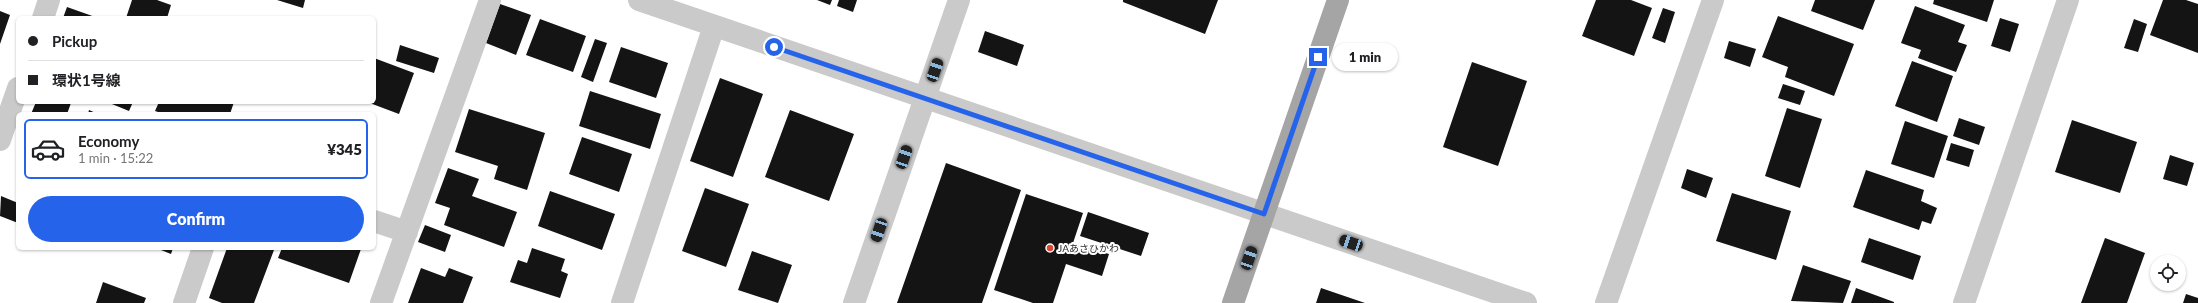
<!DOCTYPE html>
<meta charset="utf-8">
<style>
body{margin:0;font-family:Lato,"Noto Sans JP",sans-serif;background:#f6f6f6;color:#202124;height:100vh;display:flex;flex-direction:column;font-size:15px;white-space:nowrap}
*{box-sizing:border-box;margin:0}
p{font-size:13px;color:#757577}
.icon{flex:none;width:22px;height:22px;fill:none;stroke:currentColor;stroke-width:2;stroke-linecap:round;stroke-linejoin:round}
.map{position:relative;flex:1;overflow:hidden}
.sheet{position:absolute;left:16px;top:112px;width:360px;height:138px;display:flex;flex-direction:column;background:#fff;border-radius:6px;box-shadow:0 1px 3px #0004}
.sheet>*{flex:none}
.banner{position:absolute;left:16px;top:16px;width:360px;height:88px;border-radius:6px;box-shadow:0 1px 3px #0004;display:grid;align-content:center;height:88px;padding:0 12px;background:#fff}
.tools{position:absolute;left:2150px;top:255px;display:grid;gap:8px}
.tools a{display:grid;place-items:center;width:36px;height:36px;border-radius:50%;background:#fff;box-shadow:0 1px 3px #0004;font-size:20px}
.end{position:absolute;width:18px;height:18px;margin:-9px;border:5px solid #2563eb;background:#fff;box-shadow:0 0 0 2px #fff}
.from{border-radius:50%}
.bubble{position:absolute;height:28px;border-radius:14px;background:#fff;box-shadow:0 1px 3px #0004;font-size:13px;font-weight:800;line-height:28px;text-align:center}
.car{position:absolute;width:12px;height:24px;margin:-12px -6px;border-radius:5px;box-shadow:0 0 3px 1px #0007;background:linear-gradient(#222 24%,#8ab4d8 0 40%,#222 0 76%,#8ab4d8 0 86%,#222 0)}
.banner b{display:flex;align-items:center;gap:14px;height:38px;font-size:15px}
.banner b+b{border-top:1px solid #e0e0e0}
.banner i{width:10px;height:10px;background:#202124}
ul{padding:7px 0 0;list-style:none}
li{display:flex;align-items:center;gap:12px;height:60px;margin:0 8px 6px;padding:0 4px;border:2px solid transparent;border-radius:6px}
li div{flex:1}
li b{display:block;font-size:15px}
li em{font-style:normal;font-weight:800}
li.active{border-color:#2563eb}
li>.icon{width:36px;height:36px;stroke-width:1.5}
.cta{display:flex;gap:8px;margin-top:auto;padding:8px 12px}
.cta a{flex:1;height:46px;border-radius:24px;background:#2563eb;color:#fff;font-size:16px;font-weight:800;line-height:46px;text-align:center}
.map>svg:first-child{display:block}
.building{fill:#141414}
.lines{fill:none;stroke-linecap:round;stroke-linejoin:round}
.minor{stroke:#cacaca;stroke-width:22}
.major{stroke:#a5a5a5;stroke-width:22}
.route{stroke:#2563eb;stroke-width:5}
.poi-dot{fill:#de4634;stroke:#fff;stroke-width:1.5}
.labels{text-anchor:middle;stroke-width:4;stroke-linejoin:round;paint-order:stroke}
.poi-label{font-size:10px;fill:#2d2d2d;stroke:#fff;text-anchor:start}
</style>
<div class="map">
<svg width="2198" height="303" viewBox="0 0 2198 303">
<rect width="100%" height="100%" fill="#fff"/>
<!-- building -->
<path class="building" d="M132,0H157L171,5L167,18H126Z
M277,0H305L303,8Z
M817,0H832L830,5Z
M839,0H857L853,12L837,6Z
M1123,0H1218L1205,34L1123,2Z
M1596,0H1631L1652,8L1634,56L1582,36Z
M1815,0H1875L1863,30L1811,11Z
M1934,0H1994L1987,22L1933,4Z
M2163,0H2186L2198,4V53L2150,35Z
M500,4L531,15L516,55L486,43Z
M1915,6L1965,25L1958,42L1967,45L1956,72L1918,58L1921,50L1901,43Z
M67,7L98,18H63Z
M1663,8L1675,12L1665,43L1652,38Z
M0,11L10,15L0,44Z
M1778,16L1854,44L1834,96L1785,77L1788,67L1762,57Z
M2000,18L2019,24L2010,52L1991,46Z
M540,19L586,36L573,72L526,55Z
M2134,19L2147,24L2138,52L2124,48Z
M985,31L1024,45L1017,66L978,52Z
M595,39L607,43L593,82L581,77Z
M1729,41L1756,49L1750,67L1724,58Z
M400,45L439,58L434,73L396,61Z
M621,47L668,63L656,98L609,82Z
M374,58L414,73L399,114L367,102H374Z
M1912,61L1953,76L1937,122L1895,106Z
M1472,62L1527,81L1498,166L1443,147Z
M720,78L763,94L733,177L690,161Z
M1783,84L1805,91L1800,105L1778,98Z
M590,91L661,114L650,149L579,126Z
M36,102H69L71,103L67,114L56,112L55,114H31Z
M107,102H133L129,111Z
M159,102H234L230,114H164L155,111Z
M1787,108L1822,119L1800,188L1765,176Z
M469,109L545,133L527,190L494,179L498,166L455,152Z
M89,110L98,114H88Z
M790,110L854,134L829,201L765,177Z
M1959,118L1985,127L1979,145L1953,136Z
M2072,120L2137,142L2120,193L2055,172Z
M1905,121L1948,136L1934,178L1891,164Z
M582,137L632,154L619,192L569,174Z
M1951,143L1974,150L1969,167L1946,160Z
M2170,155L2194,163L2187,186L2163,179Z
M946,163L1021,190L982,303H897Z
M448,168L479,179L472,196L517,212L504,247L444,225L450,208L435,203Z
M1687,169L1713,178L1706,198L1681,188Z
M1866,170L1924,190L1921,201L1937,208L1931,224L1922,221L1919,230L1853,207Z
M705,188L749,204L726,267L682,251Z
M550,191L615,214L602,250L538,226Z
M1732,193L1791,211L1776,260L1716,241Z
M1026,194L1083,213L1073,243L1109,254L1102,276L1066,264L1053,303H1033L994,290Z
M1,196L18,203V223L0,216Z
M1088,212L1149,233L1141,256L1080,236Z
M425,225L451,235L445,252L418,242Z
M1869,238L1921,256L1913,280L1861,262Z
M2105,238L2145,253L2127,303H2081Z
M156,248H173L171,254Z
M227,248H268L274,250L254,303H222L209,298Z
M282,248H358L361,249L349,283L278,258Z
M532,248L565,259L561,271L568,274L560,298L510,282L518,260L527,263Z
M752,251L792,265L778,303L738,290Z
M1803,265L1851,281L1843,303L1791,301Z
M421,268L445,277L449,268L473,277L463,303H408Z
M103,282L146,298L144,303H96Z
M1321,288L1365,303H1316Z
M1856,288L1894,302V303H1851Z
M2186,294L2198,298V303H2183Z"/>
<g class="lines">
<!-- minor -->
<path class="minor" d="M639,0L1526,303
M43,18L49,0
M0,140L18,88
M374,221L407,232
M184,303L203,248
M381,303L490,0
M622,303L714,26
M854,303L959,0
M1606,303L1713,0
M1964,303L2068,0"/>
<!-- major -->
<path class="major" d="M1233,303L1338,0"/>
</g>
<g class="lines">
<!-- route -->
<path class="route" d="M774,47L1264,214L1318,57"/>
</g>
<!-- markers -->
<circle class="poi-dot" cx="1050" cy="248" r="4"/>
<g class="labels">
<!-- poi labels -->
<g class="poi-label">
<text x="1058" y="252">JAあさひかわ</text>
</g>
</g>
</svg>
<div class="tools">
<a><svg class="icon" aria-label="locate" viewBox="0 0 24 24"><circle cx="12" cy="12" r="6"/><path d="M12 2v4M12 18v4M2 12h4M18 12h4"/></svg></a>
</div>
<i class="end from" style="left:774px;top:47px"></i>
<i class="end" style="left:1318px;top:57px"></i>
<div class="bubble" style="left:1332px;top:43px;width:66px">1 min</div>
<i class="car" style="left:935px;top:70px;rotate:19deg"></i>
<i class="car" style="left:904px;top:157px;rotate:19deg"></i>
<i class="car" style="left:879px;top:230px;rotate:199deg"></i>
<i class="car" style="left:1351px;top:243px;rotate:289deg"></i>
<i class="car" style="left:1249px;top:258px;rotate:19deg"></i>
<div class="banner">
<b><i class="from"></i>Pickup</b>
<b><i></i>環状1号線</b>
</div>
<section class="sheet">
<ul>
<li class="active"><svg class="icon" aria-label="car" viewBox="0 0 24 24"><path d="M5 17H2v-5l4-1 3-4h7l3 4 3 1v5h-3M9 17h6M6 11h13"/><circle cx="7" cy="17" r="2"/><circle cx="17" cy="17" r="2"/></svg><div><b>Economy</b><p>1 min · 15:22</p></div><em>¥345</em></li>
</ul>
<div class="cta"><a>Confirm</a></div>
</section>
</div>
